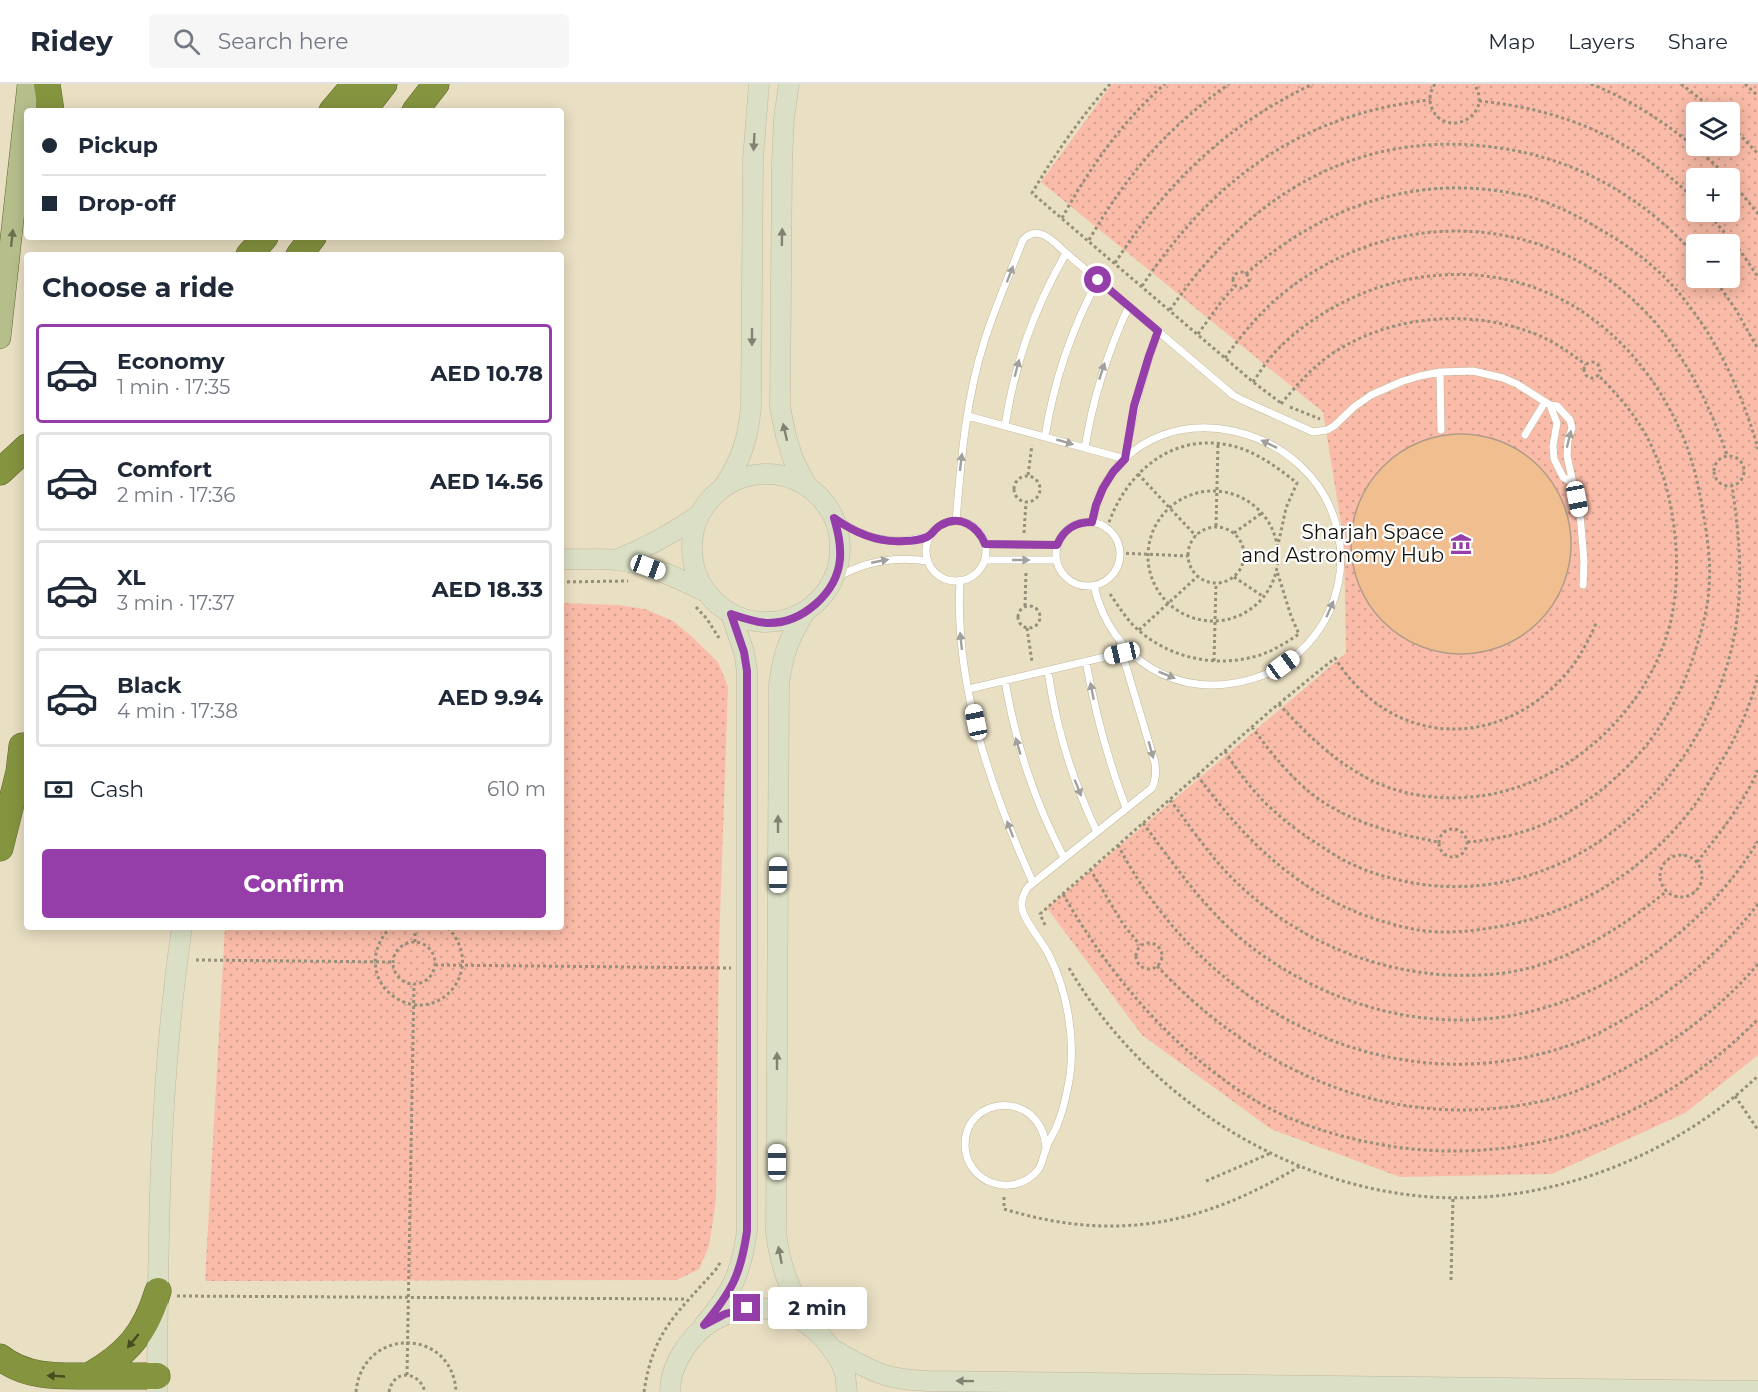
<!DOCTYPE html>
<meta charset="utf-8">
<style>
body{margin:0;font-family:Montserrat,sans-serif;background:#f6f6f7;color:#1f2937;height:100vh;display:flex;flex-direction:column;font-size:22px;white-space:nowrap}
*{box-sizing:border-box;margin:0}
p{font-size:20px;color:#747a83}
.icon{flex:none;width:33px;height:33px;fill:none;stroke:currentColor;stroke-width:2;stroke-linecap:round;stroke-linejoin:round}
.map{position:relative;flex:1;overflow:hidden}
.details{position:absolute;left:24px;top:168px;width:540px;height:678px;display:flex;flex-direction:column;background:#fff;border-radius:6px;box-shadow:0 3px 15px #0003}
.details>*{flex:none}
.hud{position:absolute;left:24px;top:24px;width:540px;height:132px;border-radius:6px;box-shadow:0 3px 15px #0003;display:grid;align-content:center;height:132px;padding:0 18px;background:#fff}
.controls{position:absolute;left:1686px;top:18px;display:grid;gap:12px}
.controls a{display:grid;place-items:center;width:54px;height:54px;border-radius:6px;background:#fff;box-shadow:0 3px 15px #0003;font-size:30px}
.end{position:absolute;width:27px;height:27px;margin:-14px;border:8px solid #953da9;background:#fff;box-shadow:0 0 0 3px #fff}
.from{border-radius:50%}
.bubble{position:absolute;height:42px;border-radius:6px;background:#fff;box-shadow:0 3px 15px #0003;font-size:20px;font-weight:700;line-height:42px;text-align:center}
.car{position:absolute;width:18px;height:36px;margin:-18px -9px;border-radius:8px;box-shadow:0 0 4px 2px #0007;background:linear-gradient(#fff 24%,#345 0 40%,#fff 0 76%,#345 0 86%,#fff 0)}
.hud b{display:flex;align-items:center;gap:21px;height:57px;font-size:22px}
.hud b+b{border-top:2px solid #e0e1e3}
.hud i{width:15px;height:15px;background:#1f2937}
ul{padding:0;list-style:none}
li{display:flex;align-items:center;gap:18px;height:99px;margin:0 12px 9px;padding:0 6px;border:3px solid #e0e1e3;border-radius:6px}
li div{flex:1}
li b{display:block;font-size:22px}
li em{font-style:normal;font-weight:700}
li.on{border-color:#953da9}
li>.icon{width:54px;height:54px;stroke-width:1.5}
h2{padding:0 18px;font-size:27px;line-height:72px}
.pay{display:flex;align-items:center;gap:15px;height:66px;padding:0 18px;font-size:22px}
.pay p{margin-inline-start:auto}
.primary-button{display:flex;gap:12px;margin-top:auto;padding:12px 18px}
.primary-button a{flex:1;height:69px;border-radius:6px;background:#953da9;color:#fff;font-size:24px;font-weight:700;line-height:69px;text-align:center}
header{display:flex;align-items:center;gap:36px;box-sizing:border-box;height:84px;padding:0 30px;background:#fff;border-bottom:2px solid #e0e1e3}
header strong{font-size:28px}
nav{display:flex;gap:33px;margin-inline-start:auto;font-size:21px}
.search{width:420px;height:54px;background:#f6f6f7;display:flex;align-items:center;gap:15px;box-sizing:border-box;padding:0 21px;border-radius:6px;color:#747a83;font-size:22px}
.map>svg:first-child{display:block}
.grass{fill:url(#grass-dots);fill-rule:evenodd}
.building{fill:#f0be8f;stroke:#b19c88;stroke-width:1.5}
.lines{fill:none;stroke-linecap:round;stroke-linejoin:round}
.lane-casing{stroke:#c2b99e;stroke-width:8}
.secondary-casing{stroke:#c2b99e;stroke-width:21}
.primary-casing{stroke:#5d662c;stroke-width:22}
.highway-casing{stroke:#5d662c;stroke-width:27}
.path{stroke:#968f7a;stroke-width:3;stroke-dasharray:3 3;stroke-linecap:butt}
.lane{stroke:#fff;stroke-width:7}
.secondary{stroke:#dadfc5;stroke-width:20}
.primary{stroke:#b6bf8c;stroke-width:21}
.highway{stroke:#85943f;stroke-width:26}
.oneway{fill:#818270}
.oneway2{fill:#6d7151}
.oneway3{fill:#a1a09c}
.oneway4{fill:#474c21}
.route{stroke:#953da9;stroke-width:8}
.labels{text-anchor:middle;stroke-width:4.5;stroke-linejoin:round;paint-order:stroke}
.poi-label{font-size:20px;fill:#141108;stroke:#fff;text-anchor:end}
</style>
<header>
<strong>Ridey</strong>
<div class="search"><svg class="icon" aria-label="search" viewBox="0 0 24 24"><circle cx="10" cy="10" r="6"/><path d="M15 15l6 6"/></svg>Search here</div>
<nav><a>Map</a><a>Layers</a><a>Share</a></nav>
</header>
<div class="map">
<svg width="1758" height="1308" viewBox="0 0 1758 1308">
<defs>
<pattern id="grass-dots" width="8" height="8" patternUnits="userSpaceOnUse" patternTransform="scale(1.5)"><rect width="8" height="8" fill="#fabca8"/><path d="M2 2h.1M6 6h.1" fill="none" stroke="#d5a18f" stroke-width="1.8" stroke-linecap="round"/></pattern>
</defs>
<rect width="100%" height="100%" fill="#e9dfc3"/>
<!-- grass -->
<path class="grass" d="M1112,0H1758V971L1685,1029L1552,1090L1400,1093L1271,1045L1142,951L1047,824L1346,569L1344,457L1323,328L1041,98ZM1696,28H1730V62H1696ZM1696,94H1730V128H1696ZM1696,160H1730V194H1696Z
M561,519L618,521L645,525L673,537L691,552L718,578L728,603L719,861L716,1116L709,1162L699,1185L677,1196L205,1197L225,843H561Z"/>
<!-- building -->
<path class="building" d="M1351 460a110 110 0 1 1 220 0a110 110 0 1 1-220 0Z"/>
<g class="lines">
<defs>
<path id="lane" d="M1440,288L1441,346
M1550,321L1557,339L1553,362L1554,375L1563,393L1574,400
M968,332L1125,375C1132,331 1143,289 1158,247
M1005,342C1015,278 1034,225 1066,169
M1525,351L1545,318
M1045,353C1054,296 1071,246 1098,196
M1085,364C1093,313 1107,269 1129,222
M835,434C866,456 892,462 929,452
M956,437C961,376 966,313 985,255C996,221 1010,189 1023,156C1038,139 1054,158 1066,169L1233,311L1242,316L1313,348L1327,346L1334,342L1354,323L1371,311L1403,297L1420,292L1440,288L1473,287L1503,294L1517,300L1550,321L1557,322L1570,336L1572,344L1568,356L1567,372L1580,430L1584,477L1583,501
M926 467a30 30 0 1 1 60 0a30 30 0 1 1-60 0Z
M1092,438C1095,426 1097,415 1103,404C1157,301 1317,340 1338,449C1344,476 1340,503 1329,528C1314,560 1286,585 1252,595C1178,617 1111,576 1094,502
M1056 470a32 32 0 1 1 64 0a32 32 0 1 1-64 0Z
M985,460L1057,461
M985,476H1057
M836,494C865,477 894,472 928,477
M960,496C954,601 991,705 1033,799
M1086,578C1095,628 1108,676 1126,724
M1048,587C1056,644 1072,696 1097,748
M1005,597C1016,661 1034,716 1064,774
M969,605L1126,568
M1046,1063C1040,1005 965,1011 965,1061C966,1100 1014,1115 1038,1086C1043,1079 1043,1072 1046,1065C1048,1057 1053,1051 1056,1044C1063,1028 1067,1009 1070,991C1075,952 1067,907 1049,871C1042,857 1028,842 1023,828C1020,819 1023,810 1028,803L1152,704C1156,695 1156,689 1155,679L1122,569"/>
<path id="secondary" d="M789,0L784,34L782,78L780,323L786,352L793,375L807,402
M692 464a74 74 0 1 1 148 0a74 74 0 1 1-148 0Z
M724,402C741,377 748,354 751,324L753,75L759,0
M561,475C580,476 599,474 618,476C650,481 678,494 706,508
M616,476C646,464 673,449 699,431
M805,528C789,554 783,570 779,600L776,1149C781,1187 791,1211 813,1243
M704,1241C732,1208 741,1190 747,1147V587L744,568L731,530
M834,1266C850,1275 867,1286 885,1291C899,1296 913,1296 927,1297L1758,1307
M157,1308C158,1152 159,998 182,843
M670,1308C670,1294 675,1280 682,1269C713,1216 782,1209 823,1254C832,1264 841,1276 845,1290C846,1295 846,1302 847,1308"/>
<path id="primary" d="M0,254L28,0"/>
<path id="highway" d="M47,0L51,27
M332,27L355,0
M363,27L384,0
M415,27L436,0
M249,171L265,153
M299,171L313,153
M0,388L27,363
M0,764L19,688L22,662
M0,1273C27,1295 63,1292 95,1292C116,1292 136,1292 157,1292
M89,1292C127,1270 145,1250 158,1207"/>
</defs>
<!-- lane casing -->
<use href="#lane" class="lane-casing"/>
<!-- secondary casing -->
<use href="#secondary" class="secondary-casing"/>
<!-- primary casing -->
<use href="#primary" class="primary-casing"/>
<!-- highway casing -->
<use href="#highway" class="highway-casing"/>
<!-- path -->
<path class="path" d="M1110,0C1080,34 1055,70 1032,109L1253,298L1281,319
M1435,0C1430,7 1429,14 1431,22C1443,57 1496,32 1474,0
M1591,0C1644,21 1689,55 1729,94
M1681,0L1717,28
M1745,0L1758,12
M1479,17C1563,25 1636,56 1696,117
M1730,40L1758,70
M1730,95L1758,130
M1707,128L1741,168L1758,193
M1062,134C1089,85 1122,37 1165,0
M1089,156C1128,89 1166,45 1229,0
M1115,179C1168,97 1225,42 1313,0
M1233 196a8 8 0 1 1 16 0a8 8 0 1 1-16 0Z
M1246,190C1311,132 1394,97 1482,105C1502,107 1522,110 1540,116C1562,124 1582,134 1601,146C1635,165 1667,191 1690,223C1722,265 1744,315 1758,365
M1714,194L1736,226L1758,265
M1142,202C1213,96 1300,30 1430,16
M1170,226C1250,109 1361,41 1506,65C1581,77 1646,116 1696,172
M1198,250L1221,218L1235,202
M1225,274C1240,253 1256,233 1275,216C1388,118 1554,124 1654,237C1688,277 1710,322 1727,371
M1584 286a8 8 0 1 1 16 0a8 8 0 1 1-16 0Z
M1253,298C1261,286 1269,274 1279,264C1315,228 1367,202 1416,194C1535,174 1632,240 1680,346C1693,374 1699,403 1704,434C1708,457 1711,480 1709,503C1708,523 1703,542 1697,561C1681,615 1655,659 1613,696C1570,734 1523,754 1467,758
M1281,320C1295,303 1309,287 1326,274C1382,233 1462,224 1527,247C1549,254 1568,267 1586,281
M1290,323L1320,335
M1714 387a15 15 0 1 1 30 0a15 15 0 1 1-30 0Z
M1138,390L1196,452
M1028,391L1032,361
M1014 405a13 13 0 1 1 26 0a13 13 0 1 1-26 0Z
M1148 472a65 65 0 1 1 130 0a65 65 0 1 1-130 0Z
M1216,442L1218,360
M1188 471a28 28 0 1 1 56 0a28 28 0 1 1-56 0Z
M1107,444C1125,389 1172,347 1233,362C1257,368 1278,384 1297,399L1286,424L1278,461
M1024,449L1026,418
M1234,449L1262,429
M1120,469L1188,472
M1244,473L1278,470
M1234,493L1264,513
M561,498L628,497
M1110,510C1117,520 1124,531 1132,540C1163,572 1211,584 1253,573C1270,569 1284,560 1299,550L1291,532L1277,487
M1018 533a11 11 0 1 1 22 0a11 11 0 1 1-22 0Z
M1025,522L1026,487
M696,523L707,535L719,554
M1027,544L1032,578
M1139,546L1198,492
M1214,577L1216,499
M1279,620C1304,648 1331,674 1365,693C1405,715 1457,719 1501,708C1582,688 1652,618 1671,536C1683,482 1675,413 1652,363C1639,335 1620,313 1598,291
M1252,643C1274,673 1300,706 1333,724C1366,743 1402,751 1438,758
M1225,667C1249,706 1275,732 1313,757C1327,766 1341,776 1356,782C1373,790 1390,794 1408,798C1557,827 1688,716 1728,578C1745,520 1741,461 1732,402
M1197,691C1254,769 1317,826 1413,845C1438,850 1466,848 1490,844C1568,833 1641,791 1689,728C1700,715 1708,700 1716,686C1735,656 1750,625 1758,591
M1170,716C1191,743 1210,773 1235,797C1293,853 1367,886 1447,891C1476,892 1505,891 1533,883C1583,869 1627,839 1667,807
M1143,739C1180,789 1215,840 1268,875C1326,914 1394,937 1464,936C1583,935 1698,856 1758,757
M1439 759a14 14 0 1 1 28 0a14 14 0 1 1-28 0Z
M1118,761C1204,927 1393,1026 1576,959C1598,951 1617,939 1636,928C1683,900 1725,863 1758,820
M1660 792a21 21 0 1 1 42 0a21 21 0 1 1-42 0Z
M1697,778C1720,749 1743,720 1758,686
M1090,785L1123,840L1140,861
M1063,810C1107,887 1165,957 1240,1007C1283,1036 1332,1052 1383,1061C1524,1085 1658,1037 1758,935
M1045,841L1040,830L1270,627L1335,574C1391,664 1499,668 1567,589C1580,573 1589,556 1597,537
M391,843C378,856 372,872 377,890C380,899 385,906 393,912C437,944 489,885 447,843
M415,858V843
M393 879a21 21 0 1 1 42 0a21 21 0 1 1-42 0Z
M1136 872a13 13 0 1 1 26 0a13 13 0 1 1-26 0Z
M196,876L394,878
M435,881L731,884
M1157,882C1259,991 1397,1051 1547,1016C1578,1009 1610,993 1638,977C1683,952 1725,919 1758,880
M1069,884C1143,1010 1284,1103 1431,1113C1550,1121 1672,1073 1758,992
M1735,1012L1758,1046
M1206,1097L1271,1069
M1004,1113V1125C1116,1159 1202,1141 1300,1082
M1451,1196L1453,1113
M177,1212L686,1215
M407,1291L414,900
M356,1308C362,1242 453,1243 456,1308
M389,1308C393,1285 419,1286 425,1308
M644,1308C653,1245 679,1228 718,1183L721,1176"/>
<!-- lane -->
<use href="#lane" class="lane"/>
<!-- secondary -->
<use href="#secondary" class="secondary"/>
<!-- primary -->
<use href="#primary" class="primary"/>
<!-- highway -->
<use href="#highway" class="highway"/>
</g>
<!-- one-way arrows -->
<defs><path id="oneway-solid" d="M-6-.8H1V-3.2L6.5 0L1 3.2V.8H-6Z" transform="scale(1.5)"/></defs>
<g class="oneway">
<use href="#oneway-solid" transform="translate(754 58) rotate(93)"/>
<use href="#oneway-solid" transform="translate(782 153) rotate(-89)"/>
<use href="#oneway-solid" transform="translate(752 253) rotate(90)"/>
<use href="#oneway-solid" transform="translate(785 348) rotate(-103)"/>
<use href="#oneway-solid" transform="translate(778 740) rotate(-90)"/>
<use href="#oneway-solid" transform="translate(777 977) rotate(-90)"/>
<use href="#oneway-solid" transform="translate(780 1171) rotate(-101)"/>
<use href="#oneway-solid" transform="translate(965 1297) rotate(-179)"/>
</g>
<use class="oneway2" href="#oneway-solid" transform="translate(12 154) rotate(-84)"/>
<g class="oneway3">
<use href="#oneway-solid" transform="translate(1010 190) rotate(-69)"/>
<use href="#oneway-solid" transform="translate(1017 284) rotate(-75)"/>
<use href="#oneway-solid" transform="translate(1102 287) rotate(-72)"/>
<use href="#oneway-solid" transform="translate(1569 355) rotate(-76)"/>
<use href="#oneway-solid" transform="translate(1065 358) rotate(16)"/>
<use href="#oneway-solid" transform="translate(1269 360) rotate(-154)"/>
<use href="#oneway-solid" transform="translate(961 378) rotate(-83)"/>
<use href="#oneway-solid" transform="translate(1021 476)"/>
<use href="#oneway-solid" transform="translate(880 477) rotate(-11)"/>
<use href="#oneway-solid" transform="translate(1330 525) rotate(-66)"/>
<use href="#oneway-solid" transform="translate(961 557) rotate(-96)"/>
<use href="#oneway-solid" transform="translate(1167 591) rotate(22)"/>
<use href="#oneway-solid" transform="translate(1092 607) rotate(-101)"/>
<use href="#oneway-solid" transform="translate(1018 662) rotate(-106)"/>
<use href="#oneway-solid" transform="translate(1151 666) rotate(74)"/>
<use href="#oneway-solid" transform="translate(1078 704) rotate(68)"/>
<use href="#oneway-solid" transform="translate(1010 745) rotate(-111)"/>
</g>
<g class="oneway4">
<use href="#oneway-solid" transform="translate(133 1257) rotate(129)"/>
<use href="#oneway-solid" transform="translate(56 1292) rotate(-177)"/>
</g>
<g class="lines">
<!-- route -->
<path class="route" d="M747,1224L725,1230L704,1241C732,1207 741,1190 747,1147V587L744,568L731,530C743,534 754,538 767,539C802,540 837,509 840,475C841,460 838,448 834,434C855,449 878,459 904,457C911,457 920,456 927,453C932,451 935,444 941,441C959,430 978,442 985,460L1057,461C1064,445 1075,438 1092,438L1096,421L1103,404L1113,388L1125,375L1134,322L1149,272L1158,247L1098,196"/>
</g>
<!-- icons -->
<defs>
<symbol id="museum-bare" viewBox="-9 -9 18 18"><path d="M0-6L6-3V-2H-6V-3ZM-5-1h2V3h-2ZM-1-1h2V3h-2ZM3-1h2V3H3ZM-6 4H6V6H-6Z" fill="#953da9" stroke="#fff" stroke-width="2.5" paint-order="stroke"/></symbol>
</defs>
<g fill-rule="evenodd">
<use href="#museum-bare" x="1446" y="445" width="30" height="30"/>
</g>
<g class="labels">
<!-- poi labels -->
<g class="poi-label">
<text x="1444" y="455">Sharjah Space<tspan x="1444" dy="23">and Astronomy Hub</tspan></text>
</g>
</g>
</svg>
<div class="controls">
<a><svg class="icon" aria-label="layers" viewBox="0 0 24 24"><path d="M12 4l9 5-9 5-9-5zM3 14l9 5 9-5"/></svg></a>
<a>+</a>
<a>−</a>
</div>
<i class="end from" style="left:1098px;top:196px"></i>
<i class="end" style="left:747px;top:1224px"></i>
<div class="bubble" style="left:768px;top:1203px;width:99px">2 min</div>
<i class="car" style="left:1577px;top:415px;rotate:169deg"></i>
<i class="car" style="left:648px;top:483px;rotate:110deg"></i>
<i class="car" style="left:1122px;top:569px;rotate:257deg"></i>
<i class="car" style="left:1283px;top:581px;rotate:54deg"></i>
<i class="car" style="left:976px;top:638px;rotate:348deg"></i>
<i class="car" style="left:778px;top:791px;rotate:0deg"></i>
<i class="car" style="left:777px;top:1078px;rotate:0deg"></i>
<div class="hud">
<b><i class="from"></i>Pickup</b>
<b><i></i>Drop-off</b>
</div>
<section class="details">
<h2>Choose a ride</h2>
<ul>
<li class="on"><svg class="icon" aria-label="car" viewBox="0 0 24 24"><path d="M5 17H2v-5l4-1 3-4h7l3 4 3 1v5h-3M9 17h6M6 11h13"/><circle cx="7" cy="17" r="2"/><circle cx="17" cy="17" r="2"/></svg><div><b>Economy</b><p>1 min · 17:35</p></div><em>AED 10.78</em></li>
<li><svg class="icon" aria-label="car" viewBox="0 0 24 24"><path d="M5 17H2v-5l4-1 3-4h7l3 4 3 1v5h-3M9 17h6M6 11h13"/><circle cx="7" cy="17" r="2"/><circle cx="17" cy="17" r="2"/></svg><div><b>Comfort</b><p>2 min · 17:36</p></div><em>AED 14.56</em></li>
<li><svg class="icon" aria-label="car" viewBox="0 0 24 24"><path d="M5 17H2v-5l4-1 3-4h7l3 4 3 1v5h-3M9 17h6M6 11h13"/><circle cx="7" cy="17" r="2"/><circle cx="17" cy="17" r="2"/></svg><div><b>XL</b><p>3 min · 17:37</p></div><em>AED 18.33</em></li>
<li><svg class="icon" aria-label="car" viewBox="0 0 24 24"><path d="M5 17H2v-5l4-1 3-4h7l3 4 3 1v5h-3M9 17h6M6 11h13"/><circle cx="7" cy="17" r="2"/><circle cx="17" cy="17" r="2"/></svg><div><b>Black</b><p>4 min · 17:38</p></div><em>AED 9.94</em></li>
</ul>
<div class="pay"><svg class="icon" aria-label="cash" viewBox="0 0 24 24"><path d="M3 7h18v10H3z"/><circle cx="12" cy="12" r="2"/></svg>Cash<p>610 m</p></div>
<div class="primary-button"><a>Confirm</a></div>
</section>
</div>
